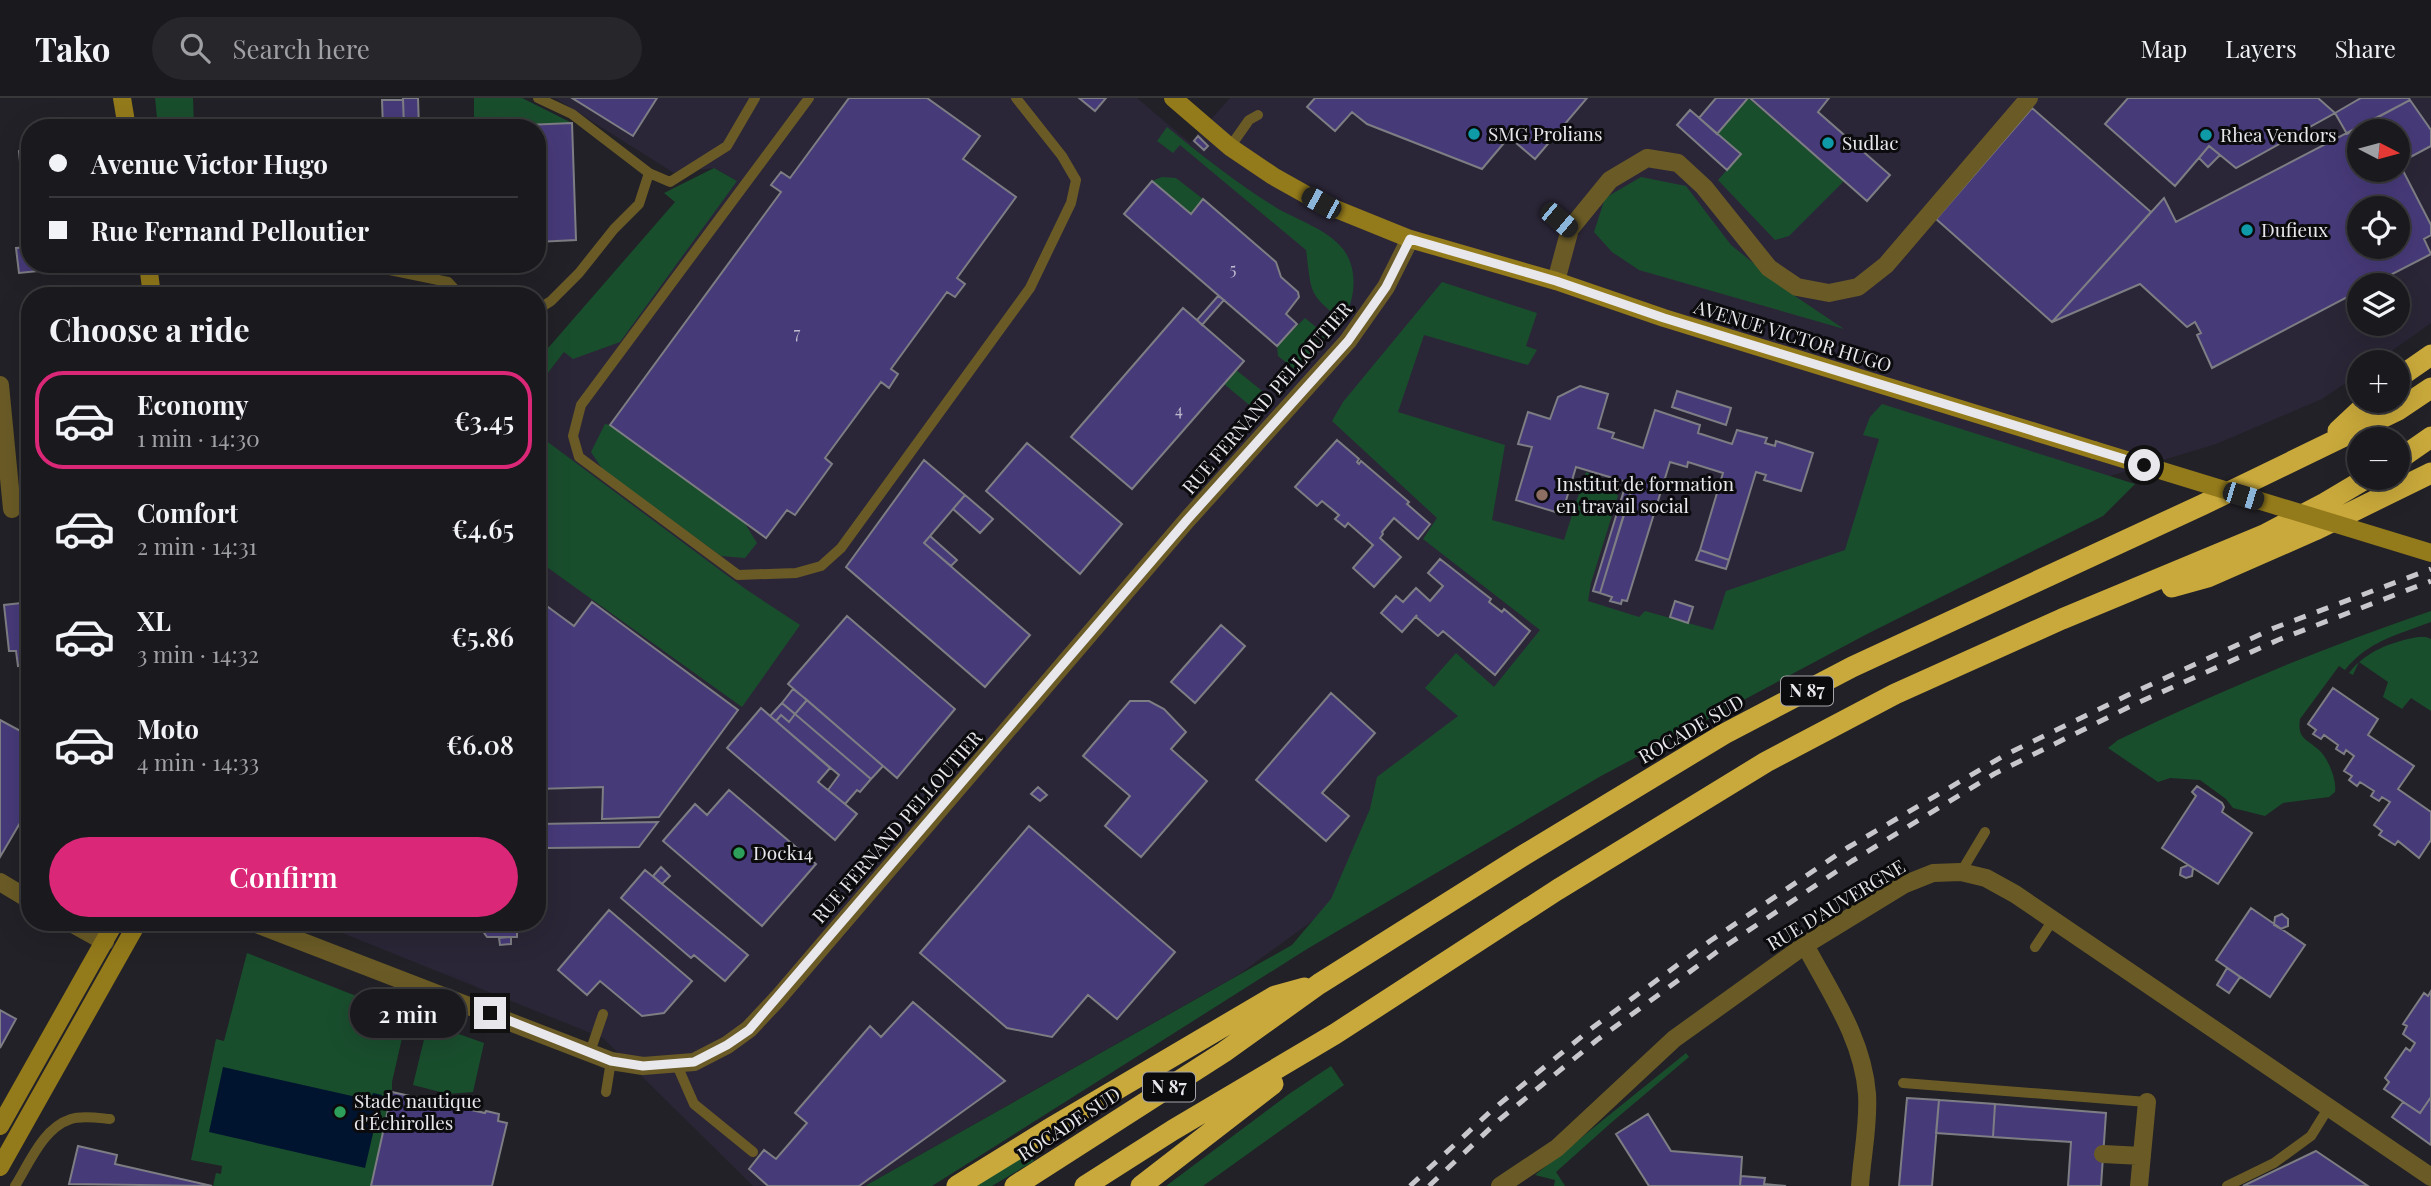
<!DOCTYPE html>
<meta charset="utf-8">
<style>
body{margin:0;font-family:"Playfair Display",serif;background:#27262a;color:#f1f3f6;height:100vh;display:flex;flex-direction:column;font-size:26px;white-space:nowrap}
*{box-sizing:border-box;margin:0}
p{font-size:23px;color:#9fa0a4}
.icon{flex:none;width:38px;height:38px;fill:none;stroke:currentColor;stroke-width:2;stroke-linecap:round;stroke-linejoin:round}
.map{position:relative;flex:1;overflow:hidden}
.side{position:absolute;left:21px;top:189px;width:525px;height:644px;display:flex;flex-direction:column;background:#1a191d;border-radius:28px;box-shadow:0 7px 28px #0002,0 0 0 2px #38383b}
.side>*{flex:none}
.top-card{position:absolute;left:21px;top:21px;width:525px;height:154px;border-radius:28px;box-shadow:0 7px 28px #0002,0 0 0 2px #38383b;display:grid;align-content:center;height:154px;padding:0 28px;background:#1a191d}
.needle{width:46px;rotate:96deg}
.buttons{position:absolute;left:2347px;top:21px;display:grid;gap:14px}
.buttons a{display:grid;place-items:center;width:63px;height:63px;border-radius:50%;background:#1a191d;box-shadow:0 7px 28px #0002,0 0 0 2px #38383b;font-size:35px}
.end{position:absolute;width:32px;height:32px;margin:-16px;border:9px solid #e8e7eb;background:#111;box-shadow:0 0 0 4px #111}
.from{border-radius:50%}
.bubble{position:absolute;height:49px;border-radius:24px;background:#1a191d;box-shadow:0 7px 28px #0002,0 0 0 2px #38383b;font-size:23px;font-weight:600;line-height:49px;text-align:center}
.car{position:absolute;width:21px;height:42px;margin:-21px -10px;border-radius:9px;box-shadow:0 0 5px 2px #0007;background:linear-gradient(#222 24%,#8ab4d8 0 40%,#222 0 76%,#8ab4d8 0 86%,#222 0)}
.top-card b{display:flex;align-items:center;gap:24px;height:66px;font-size:26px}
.top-card b+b{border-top:2px solid #38383b}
.top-card i{width:18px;height:18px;background:#f1f3f6}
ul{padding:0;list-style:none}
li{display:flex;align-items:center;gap:21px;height:98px;margin:0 14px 10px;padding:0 14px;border:4px solid transparent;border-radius:28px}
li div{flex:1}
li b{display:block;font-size:26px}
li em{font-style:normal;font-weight:600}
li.active{border-color:#db2777}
li>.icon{width:63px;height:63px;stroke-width:1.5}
h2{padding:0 28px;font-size:32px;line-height:84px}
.cta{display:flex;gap:14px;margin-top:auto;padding:14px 28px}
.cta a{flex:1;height:80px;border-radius:42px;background:#db2777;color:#fff;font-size:28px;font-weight:600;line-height:80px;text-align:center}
header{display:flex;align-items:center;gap:42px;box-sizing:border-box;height:98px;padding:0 35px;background:#1a191d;border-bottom:2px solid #38383b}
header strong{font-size:33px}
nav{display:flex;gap:38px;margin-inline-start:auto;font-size:24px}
.search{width:490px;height:63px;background:#27262a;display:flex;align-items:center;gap:18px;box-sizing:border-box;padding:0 24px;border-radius:38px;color:#9fa0a4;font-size:26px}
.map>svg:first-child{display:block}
.industrial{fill:#2b2637;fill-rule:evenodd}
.green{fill:#194e2d}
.water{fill:#00142f}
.building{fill:#473a79;stroke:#7d7d84;stroke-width:2;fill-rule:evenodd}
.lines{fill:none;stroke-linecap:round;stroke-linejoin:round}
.lane{stroke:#6a5b26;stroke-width:10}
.street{stroke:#6a5b26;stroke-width:18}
.secondary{stroke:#937a1b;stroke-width:18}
.highway{stroke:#c9a93b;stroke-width:21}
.rail{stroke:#c8c7cb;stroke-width:5;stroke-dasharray:12 12;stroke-linecap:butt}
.secondary-bridge{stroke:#937a1b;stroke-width:18}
.route{stroke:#e8e7eb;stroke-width:9}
.culture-dot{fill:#0f9aa8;stroke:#0b0b0e;stroke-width:2.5}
.education-dot{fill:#8d6e63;stroke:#0b0b0e;stroke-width:2.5}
.leisure-dot{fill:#2e9e5b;stroke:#0b0b0e;stroke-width:2.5}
.labels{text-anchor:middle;stroke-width:6;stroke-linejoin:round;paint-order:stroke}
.number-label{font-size:16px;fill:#c0bcce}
.shield{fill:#0b0b0e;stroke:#a6a5a9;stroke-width:2}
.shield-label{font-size:18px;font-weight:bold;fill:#e8e7eb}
.poi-label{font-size:19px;fill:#e8e7eb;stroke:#0b0b0e;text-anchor:start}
.street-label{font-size:19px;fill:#e8e7eb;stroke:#0b0b0e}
</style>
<header>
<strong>Tako</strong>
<div class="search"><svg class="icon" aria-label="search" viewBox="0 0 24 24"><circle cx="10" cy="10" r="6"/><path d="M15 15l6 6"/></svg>Search here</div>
<nav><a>Map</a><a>Layers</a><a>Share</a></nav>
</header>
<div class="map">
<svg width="2431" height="1088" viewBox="0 0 2431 1088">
<rect width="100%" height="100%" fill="#222127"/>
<!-- industrial -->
<path class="industrial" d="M555,0H1137L1190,45L1230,0H2431V225L2376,264H2359V276L2322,301L2216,346L2054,395L1701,539L1238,877L865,1088H753L603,940L315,824H537V289L564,254L737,83L714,70L674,75ZM2359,33H2398V72H2359ZM2359,110H2398V149H2359ZM2359,187H2398V226H2359Z"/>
<!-- green -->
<path class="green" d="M155,0H193L194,30H158Z
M474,0H522L572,25L474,29Z
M1748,0L1844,83L1789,138L1775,142L1718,82L1741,56L1717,36Z
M1167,29C1202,58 1237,85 1275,109C1297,122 1327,131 1343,151C1359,172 1355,202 1343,223C1307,195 1312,195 1306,152L1180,47L1173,55L1157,43Z
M714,70L737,83L620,244L573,261L564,254L537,289V257L549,249L675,104L664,95Z
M1162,79L1176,80L1203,101L1191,116L1152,83Z
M1641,79L1686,88L1731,147L1789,194L1844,231L1639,172L1612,154L1594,134L1605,100Z
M1442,184L1537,215L1526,248L1537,252L1528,267L1424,237L1398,314L1505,347L1492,422L1564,442L1586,374L1606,383L1618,398L1591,485L1588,503L1639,519L1645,513L1713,532L1726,493L1845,452L1879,341L1863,337L1870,319L1882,306L2135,386L2103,418L1867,536L1601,678L1307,851L932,1088H865L1292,847L1331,801L1370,711L1377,679L1458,618L1425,590L1456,555L1494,589L1540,532L1423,441L1437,420L1332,323L1343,304Z
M1305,220L1328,239L1298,274L1278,258L1277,248Z
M1236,272L1271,300L1259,315L1224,286Z
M605,326L610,327L744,424L757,445L745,460L721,458L603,372L591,354Z
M537,336L744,490L800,527L742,609L537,462Z
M2431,513V524C2397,537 2368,543 2345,572L2339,568L2300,621C2297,640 2306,641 2319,652C2328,660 2337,682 2335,694L2329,699L2283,705L2265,718L2233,710L2226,701L2200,682L2170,680L2158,684L2108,650L2118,642C2220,593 2324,549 2431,513Z
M2418,539H2426L2431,541V613L2411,600L2402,611L2383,599L2388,584L2359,564L2353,577L2349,575C2366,553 2391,544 2418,539Z
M247,855L407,918L392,984V994L485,1015L486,1013L499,1016L498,1023L507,1025L492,1088H213L216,1075L221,1076L222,1068L191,1062L216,941L224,943Z
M428,925L484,945L473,994L448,996L413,987Z
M1686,955L1689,959L1612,1024L1556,1074L1565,1088H1554L1555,1082L1535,1077Z
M1331,968L1344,987L1203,1088H1166L1289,996Z
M1029,1053L1034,1063L992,1088H974Z"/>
<!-- water -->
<path class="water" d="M223,969L370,1002L373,995L382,997L365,1070L209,1034Z"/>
<!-- building -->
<path class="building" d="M403,0H418L419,30H404Z
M572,0H657L633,38Z
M849,0H927L980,38L963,61L1016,99L957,180L965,186L955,199L947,194L891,271L898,276L889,290L881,284L825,360L832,366L795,417L787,412L766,440L610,327L781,94L771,87L781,74L790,80Z
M1079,0H1106L1095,13Z
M1315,0H1587L1535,61L1509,39L1482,71L1367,26L1352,14L1335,33L1307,9Z
M1716,0H1748L1717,36L1699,20Z
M1750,0H1829L1818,14L1890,77L1867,103Z
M2128,0H2318L2335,15L2236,70L2209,48L2175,88L2105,26Z
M2361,0H2409L2410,2L2347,36L2335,15Z
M382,2H403L404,30H383Z
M2410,2L2431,32V48L2399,65L2431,127V137L2424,141L2431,156L2371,187H2359V193L2212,270L2197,237L2201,235L2195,224L2187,229L2140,186L2052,224L2164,100L2176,124ZM2359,33H2398V72H2359ZM2359,110H2398V149H2359Z
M2032,10L2151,114L2052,224L1936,121Z
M1690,12L1741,56L1727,72L1677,27Z
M572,25L576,142L537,144V30H458Z
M1198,38L1208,48L1204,52L1194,43Z
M2209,48L2220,57L2208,69L2199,60Z
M30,51V84L22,85L19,53Z
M1152,83L1191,116L1203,101L1276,164L1281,179L1298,194L1299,199L1286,216L1297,226L1277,248L1124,116Z
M30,149V166H58V171L19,175L16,150Z
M1218,198L1224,202L1202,227L1197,222Z
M1183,210L1244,263L1132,391L1071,339Z
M1580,288L1608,296L1598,330L1614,335L1612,340L1643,350L1655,312L1700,327L1698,335L1732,346L1737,332L1767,340L1765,345L1775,348L1776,343L1813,355L1801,393L1764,382L1766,377L1756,374L1729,462L1700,452L1723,375L1688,364L1687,369L1670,364L1627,503L1622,502L1621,506L1610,503L1612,499L1600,495L1633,386L1576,369L1562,416L1516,402L1532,349L1518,346L1528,314L1550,321L1558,299Z
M1677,293L1731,310L1726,327L1672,309Z
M1337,342L1359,361L1357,364L1359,366L1361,363L1409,404L1407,406L1430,426L1418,441L1394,420L1382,434L1383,436L1380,440L1401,459L1374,489L1353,470L1373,447L1348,425L1345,429L1335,421L1339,417L1322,403L1317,408L1295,389Z
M1027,345L1122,426L1080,476L986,393Z
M924,362L965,397L924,445L1030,537L985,589L846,469Z
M1625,389L1632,391L1600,495L1593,493Z
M965,397L993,421L980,435L953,411Z
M930,438L957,462L951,468L924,445Z
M1700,452L1729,462L1726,471L1696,462Z
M1440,461L1491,501L1489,504L1502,514L1504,511L1530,533L1495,577L1443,533L1438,538L1416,519L1417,517L1402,534L1381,515L1396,498L1403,504L1416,490L1430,503L1443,488L1428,475Z
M1675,503L1693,509L1688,525L1670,519Z
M30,504V566L18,568L16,553H9L4,507Z
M592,504L738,612L659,719L602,721L603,689L537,691V509H548L574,528Z
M847,518L955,611L897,680L788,586Z
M1221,527L1245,548L1195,605L1171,584Z
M2333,590L2378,621L2368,637L2414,668L2398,691L2431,714V742L2419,760L2398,743L2395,747L2379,737L2382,733L2374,727L2390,704L2382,699L2379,703L2371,698L2374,693L2360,684L2357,688L2349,682L2352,678L2344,673L2354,658L2346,652L2344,656L2336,651L2338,647L2324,637L2321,641L2313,636L2316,632L2308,626Z
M793,591L807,602L795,616L782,605Z
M1331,595L1375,635L1322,695L1349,718L1326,743L1256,682Z
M807,602L883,668L871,681L795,616Z
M1130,603H1149L1164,611L1186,634L1171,651L1207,683L1141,759L1105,728L1130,698L1083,658Z
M782,605L795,616L789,624L781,617L776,623L770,618Z
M761,610L830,670L818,684L857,716L835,742L727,650Z
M795,616L871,681L860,694L857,692L845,706L828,692L839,677L776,623L781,617L789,624Z
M0,622L30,638V708L0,759Z
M2197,688L2222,705L2224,709L2222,714L2252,735L2218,786L2162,750L2196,698L2192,694Z
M1038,689L1047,697L1040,703L1031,696Z
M729,692L816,766L762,828L663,743L695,706L707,717Z
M658,724L639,749L547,750V732H537V726Z
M1029,728L1175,854L1117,921L1088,897L1052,939L1007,930L920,855Z
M2188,767L2193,770L2192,778L2186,780L2180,777L2181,770Z
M661,769L670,778L662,786L653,778Z
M645,772L748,857L725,883L694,857L691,860L621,800Z
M2251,810L2305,847L2270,899L2216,862Z
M609,812L692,883L664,915L642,918L600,883L587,897L558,872Z
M2282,816L2288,821V828L2281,831L2274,827L2275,819Z
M482,824H517V839H487L482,832Z
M511,839V846L500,847L499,840Z
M2227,870L2240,879L2229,895L2217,887Z
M2431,893V999L2420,1015L2384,991L2389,984L2385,980L2406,950L2410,953L2415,945L2403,936L2407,928L2403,926L2424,895L2428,898Z
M913,904L1005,983L859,1088H768L749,1071L764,1052L776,1061L807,1025L795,1015L870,928L881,939Z
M0,912L16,921L0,950Z
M392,994L485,1015L486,1013L499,1016L498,1023L507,1025L492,1088H371Z
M2431,999V1047L2392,1019L2403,1004L2420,1015Z
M1907,1000L1939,1002L1932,1088H1899Z
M1939,1002L1995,1006L1993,1039L1936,1035Z
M1995,1006L2106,1015L2101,1088H2068L2071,1044L1993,1039Z
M1648,1016L1671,1053L1742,1059L1740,1088H1649L1616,1036Z
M78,1048L117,1057L115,1066L212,1088L69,1086Z
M2316,1053L2368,1088H2243Z
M1741,1078L1765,1080L1764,1086L1786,1088H1740Z"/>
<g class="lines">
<!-- lane -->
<path class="lane" d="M538,0L572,16L649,75L670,84L727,48L755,0
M809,0L581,307L573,338L579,359L738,477L796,475L821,468L841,450L1030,190L1071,105L1076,82L1062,58L1016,0
M1230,49L1249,22L1258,17
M1548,113L1570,131
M379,166L385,171L448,184L461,198
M537,212L551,203L579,175L614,131L639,106L649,75
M1961,774L1985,734
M2035,849L2053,822
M590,954L603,916
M676,965L694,1006L753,1054
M1903,985L2147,1004
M606,994L611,963
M15,1088C30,1064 43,1030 71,1021C82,1017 99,1020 110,1021
M2227,1088L2274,1065L2311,1038L2329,1009"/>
<!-- street -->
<path class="street" d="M1556,183L1570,131L1610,82L1647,60L1678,65L1704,89L1769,170L1797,189L1829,195L1858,189L1886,167L2029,0
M0,287L12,411
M0,784L30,802
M69,824L105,844
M251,824L611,963L643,968L694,964L727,947L749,931L778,900L1187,422L1348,243L1386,189L1410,141
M1805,847C1830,894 1863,941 1867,996C1869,1026 1862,1058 1860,1088
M2103,1056L2142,1058
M1500,1088L1557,1050L1674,941L1805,847L1903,787L1933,775L1961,774L1986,780L2015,796L2431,1079
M2139,1088L2147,1004"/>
<!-- secondary -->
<path class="secondary" d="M122,0L127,30
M1173,0L1230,49L1273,78L1321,105L1410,141L1556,183L1664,220L2094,352
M148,166L152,198
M0,1028L115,824
M0,1069L138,824"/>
<!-- highway -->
<path class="highway" d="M2398,280L2431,257
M2338,333L2370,303
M2398,362L2431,339
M2172,489L2208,479L2315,432L2431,375
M957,1088L1051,1030L1275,898L1304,890
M1015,1088L1224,954L1319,886L1524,757L1724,636L1852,569L2202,407L2398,312L2431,290
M1085,1088L1173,1032L1335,936L1557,792L1766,664L1895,596L2062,521L2264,437L2325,405L2367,380
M1141,1088L1273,986"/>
<!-- rail -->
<path class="rail" d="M1410,1088L1491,1013L1592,930L1710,843L1847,750L2005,657L2128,597L2274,530L2431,471
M1429,1088L1499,1022L1597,942L1718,853L1852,763L1994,676L2135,606L2278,542L2431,483"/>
<!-- secondary-bridge -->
<path class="secondary-bridge" d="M2094,352L2431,455"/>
</g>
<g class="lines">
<!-- route -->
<path class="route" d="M490,915L611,963L643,968L694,964L727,947L749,932L1187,422L1348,243L1386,189L1410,141L1556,183L1664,220L2144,367"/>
</g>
<!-- markers -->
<g class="culture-dot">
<circle cx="1474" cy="36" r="7"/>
<circle cx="2206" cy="37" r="7"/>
<circle cx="1828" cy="45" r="7"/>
<circle cx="2247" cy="132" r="7"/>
</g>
<circle class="education-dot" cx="1542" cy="397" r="7"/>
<g class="leisure-dot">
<circle cx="739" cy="755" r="7"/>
<circle cx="340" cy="1014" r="7"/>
</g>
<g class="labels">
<!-- number labels -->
<g class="number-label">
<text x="1233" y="177">5</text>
<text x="797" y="241">7</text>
<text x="1179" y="318">4</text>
</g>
<!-- shield labels -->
<g class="shield">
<rect x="1781" y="578.5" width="52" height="29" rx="5"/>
<rect x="1143" y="974.5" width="52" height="29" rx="5"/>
</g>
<g class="shield-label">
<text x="1807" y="599">N 87</text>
<text x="1169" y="995">N 87</text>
</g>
<!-- poi labels -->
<g class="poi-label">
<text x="1488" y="43">SMG Prolians</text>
<text x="2220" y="44">Rhea Vendors</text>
<text x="1842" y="52">Sudlac</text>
<text x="2261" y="139">Dufieux</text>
<text x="1556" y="393">Institut de formation<tspan x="1556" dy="22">en travail social</tspan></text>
<text x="753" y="762">Dock14</text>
<text x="354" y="1010">Stade nautique<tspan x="354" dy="22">d'Échirolles</tspan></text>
</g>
<!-- street labels -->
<g class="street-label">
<text transform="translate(1793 238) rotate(17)" y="7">AVENUE VICTOR HUGO</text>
<text transform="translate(1267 300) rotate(-49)" y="7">RUE FERNAND PELLOUTIER</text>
<text transform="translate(1691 631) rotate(-30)" y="7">ROCADE SUD</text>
<text transform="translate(897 729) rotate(-49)" y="7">RUE FERNAND PELLOUTIER</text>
<text transform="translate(1836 807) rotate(-31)" y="7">RUE D'AUVERGNE</text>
<text transform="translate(1069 1026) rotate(-33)" y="7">ROCADE SUD</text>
</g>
</g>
</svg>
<div class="buttons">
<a><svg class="needle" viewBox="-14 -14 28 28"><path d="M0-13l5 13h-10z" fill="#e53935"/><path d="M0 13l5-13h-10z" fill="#9fa0a4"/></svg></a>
<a><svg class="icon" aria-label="locate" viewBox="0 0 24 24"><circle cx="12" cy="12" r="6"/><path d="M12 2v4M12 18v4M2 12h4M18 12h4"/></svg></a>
<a><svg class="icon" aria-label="layers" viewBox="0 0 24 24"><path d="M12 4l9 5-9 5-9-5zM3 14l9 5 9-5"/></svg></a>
<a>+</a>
<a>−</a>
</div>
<i class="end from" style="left:2144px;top:367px"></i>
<i class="end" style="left:490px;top:915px"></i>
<div class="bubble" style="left:350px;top:891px;width:116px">2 min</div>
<i class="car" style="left:1321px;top:105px;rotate:299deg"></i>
<i class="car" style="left:1559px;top:122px;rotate:130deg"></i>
<i class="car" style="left:2243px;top:398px;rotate:107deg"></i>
<div class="top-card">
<b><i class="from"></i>Avenue Victor Hugo</b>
<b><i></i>Rue Fernand Pelloutier</b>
</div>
<section class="side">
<h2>Choose a ride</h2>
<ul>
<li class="active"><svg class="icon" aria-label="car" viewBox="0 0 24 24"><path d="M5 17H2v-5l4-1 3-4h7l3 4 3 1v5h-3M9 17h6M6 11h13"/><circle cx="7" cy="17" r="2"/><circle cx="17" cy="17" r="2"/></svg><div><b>Economy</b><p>1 min · 14:30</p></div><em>€3.45</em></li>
<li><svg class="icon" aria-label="car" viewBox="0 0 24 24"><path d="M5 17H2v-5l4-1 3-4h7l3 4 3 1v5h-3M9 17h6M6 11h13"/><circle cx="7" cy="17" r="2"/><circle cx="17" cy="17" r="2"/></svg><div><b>Comfort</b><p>2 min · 14:31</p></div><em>€4.65</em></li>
<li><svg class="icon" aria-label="car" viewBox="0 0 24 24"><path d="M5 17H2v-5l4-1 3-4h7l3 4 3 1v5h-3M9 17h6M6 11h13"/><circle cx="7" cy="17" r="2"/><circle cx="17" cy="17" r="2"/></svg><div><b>XL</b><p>3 min · 14:32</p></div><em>€5.86</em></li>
<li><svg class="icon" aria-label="car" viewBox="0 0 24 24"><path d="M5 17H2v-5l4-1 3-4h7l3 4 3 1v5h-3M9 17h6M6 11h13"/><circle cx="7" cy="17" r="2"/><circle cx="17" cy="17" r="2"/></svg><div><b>Moto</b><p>4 min · 14:33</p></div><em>€6.08</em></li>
</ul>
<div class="cta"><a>Confirm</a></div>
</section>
</div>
